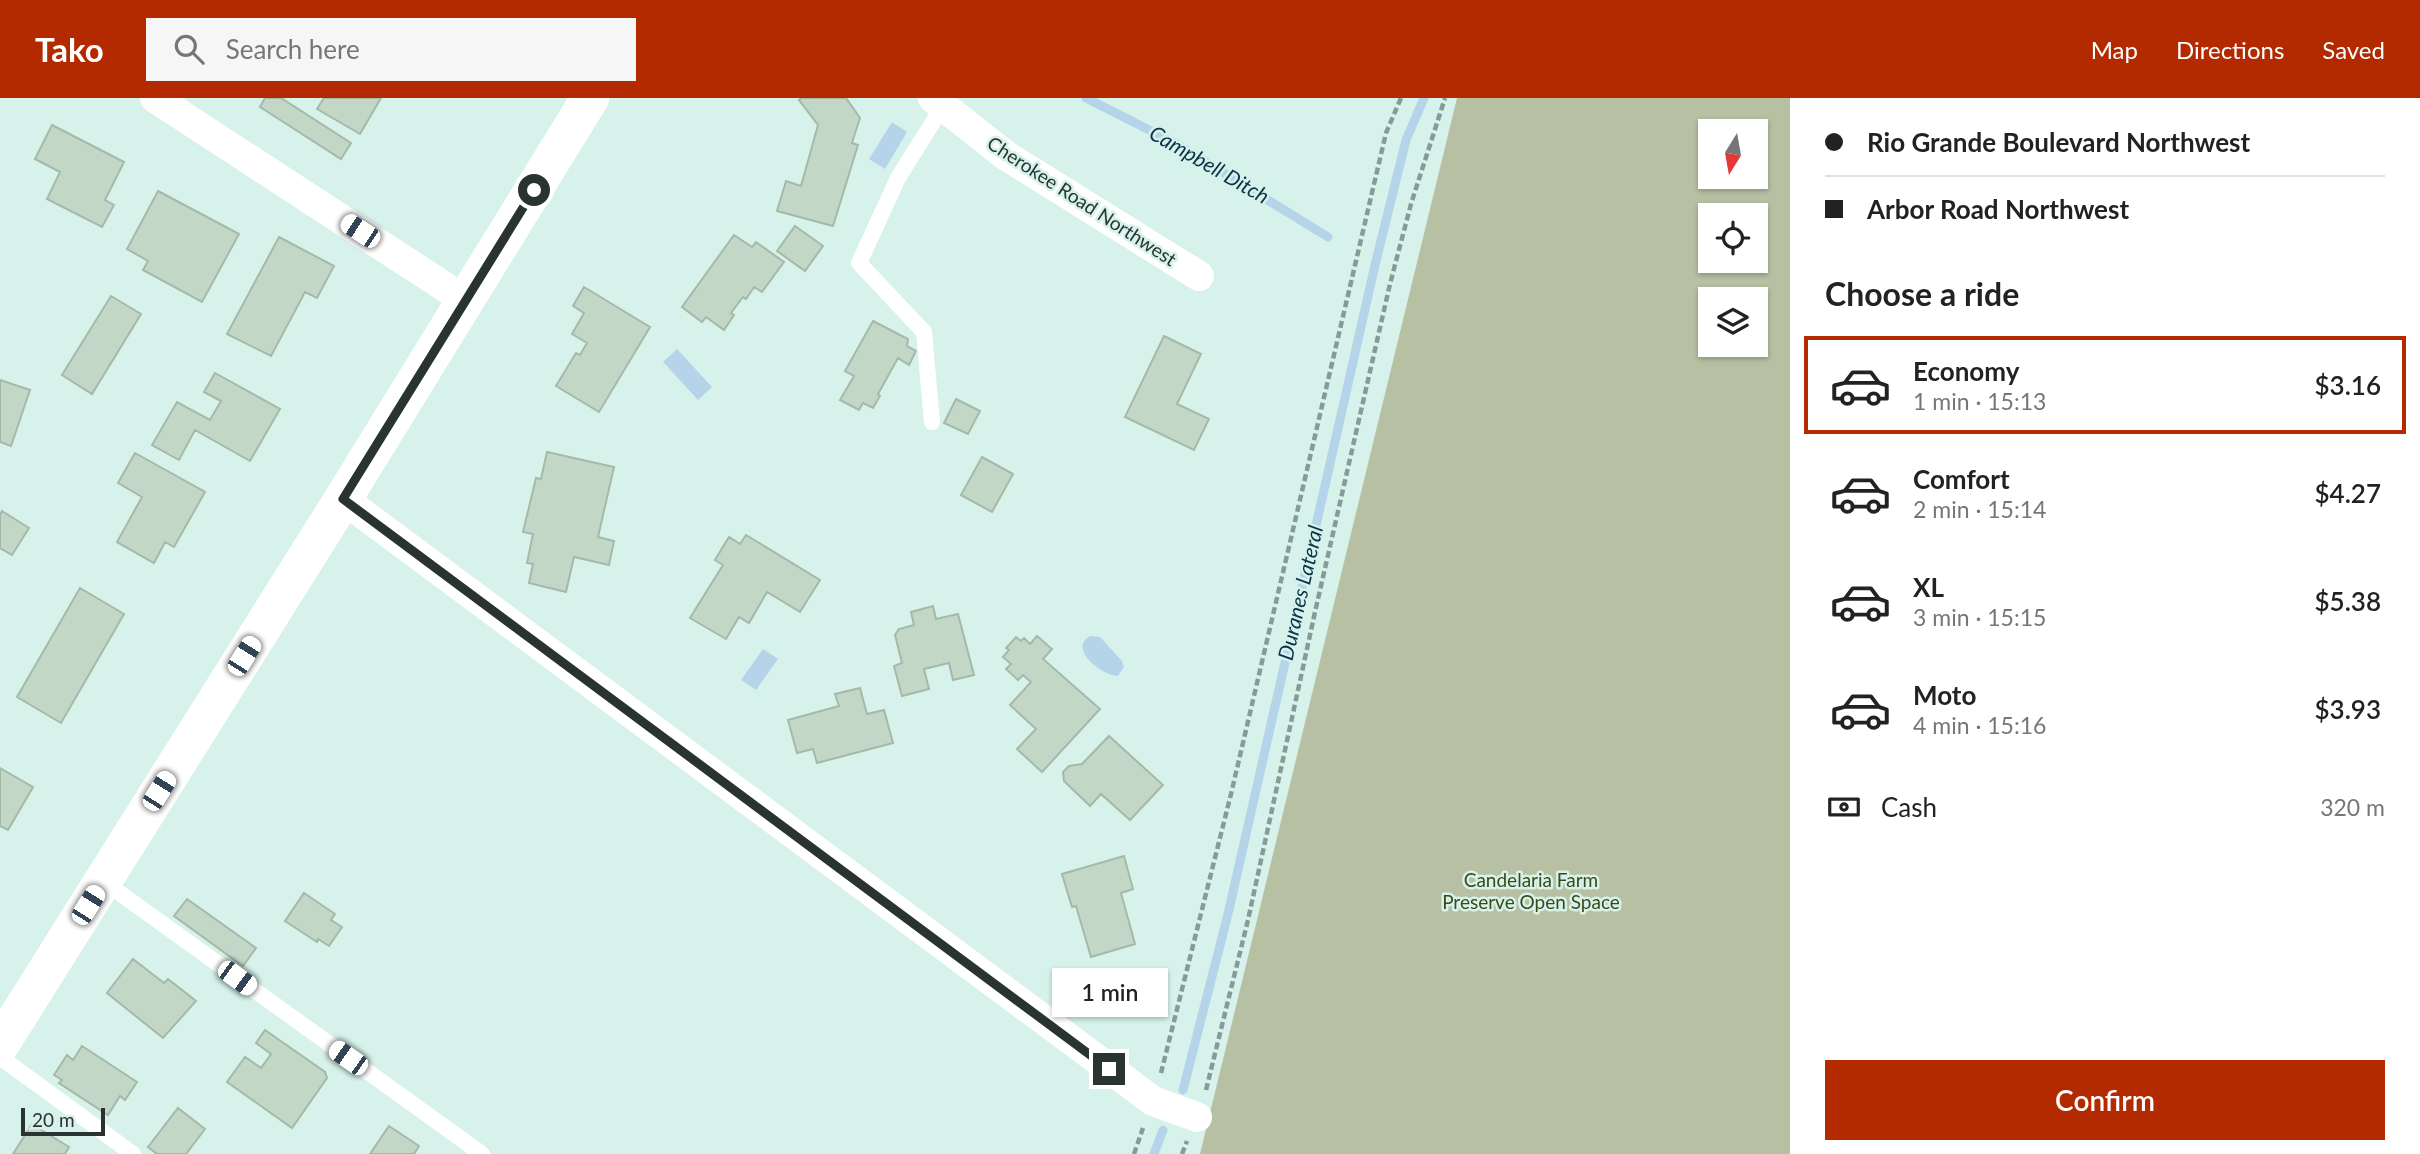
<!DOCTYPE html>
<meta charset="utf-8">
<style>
body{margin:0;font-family:Lato,sans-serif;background:#f6f6f6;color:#222;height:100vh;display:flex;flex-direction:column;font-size:26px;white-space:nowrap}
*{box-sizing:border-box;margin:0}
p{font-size:23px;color:#767676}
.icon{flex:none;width:38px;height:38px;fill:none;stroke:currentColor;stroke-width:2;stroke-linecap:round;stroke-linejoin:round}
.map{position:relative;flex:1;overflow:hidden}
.sheet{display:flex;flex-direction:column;background:#fff;width:630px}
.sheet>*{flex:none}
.hud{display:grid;align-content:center;height:154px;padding:0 35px;background:#fff}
.needle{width:46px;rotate:191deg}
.tools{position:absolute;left:1698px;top:21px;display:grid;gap:14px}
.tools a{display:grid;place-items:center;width:70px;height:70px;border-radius:0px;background:#fff;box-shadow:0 2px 5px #0004;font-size:35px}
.scale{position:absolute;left:21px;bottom:18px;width:84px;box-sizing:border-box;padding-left:7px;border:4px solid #293331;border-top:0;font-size:19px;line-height:24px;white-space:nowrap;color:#293331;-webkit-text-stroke:5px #d6f2eb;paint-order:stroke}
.end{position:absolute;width:32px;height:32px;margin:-16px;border:9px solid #293331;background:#fff;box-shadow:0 0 0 4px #fff}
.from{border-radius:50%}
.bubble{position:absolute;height:49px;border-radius:0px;background:#fff;box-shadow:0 2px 5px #0004;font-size:23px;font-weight:600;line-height:49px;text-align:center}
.car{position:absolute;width:21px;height:42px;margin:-21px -10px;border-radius:9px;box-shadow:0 0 5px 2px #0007;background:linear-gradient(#fff 24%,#345 0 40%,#fff 0 76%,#345 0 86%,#fff 0)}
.hud b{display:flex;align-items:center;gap:24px;height:66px;font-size:26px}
.hud b+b{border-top:2px solid #e0e0e0}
.hud i{width:18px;height:18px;background:#222}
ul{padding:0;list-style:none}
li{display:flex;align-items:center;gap:21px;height:98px;margin:0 14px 10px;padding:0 21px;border:4px solid transparent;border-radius:0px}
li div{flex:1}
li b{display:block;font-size:26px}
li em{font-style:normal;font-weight:600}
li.on{border-color:#b42a00}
li>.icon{width:63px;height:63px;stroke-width:1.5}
h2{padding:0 35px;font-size:32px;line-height:84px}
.pay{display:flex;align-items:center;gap:18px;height:77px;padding:0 35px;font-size:26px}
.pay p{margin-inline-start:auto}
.primary-button{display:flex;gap:14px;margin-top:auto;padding:14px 35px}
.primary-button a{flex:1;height:80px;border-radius:0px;background:#b42a00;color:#fff;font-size:28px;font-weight:600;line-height:80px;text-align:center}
header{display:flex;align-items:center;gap:42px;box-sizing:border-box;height:98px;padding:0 35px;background:#b42a00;color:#fff}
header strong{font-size:33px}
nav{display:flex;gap:38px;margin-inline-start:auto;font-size:24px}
.search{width:490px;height:63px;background:#f6f6f6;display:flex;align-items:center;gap:18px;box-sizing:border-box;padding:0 24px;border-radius:0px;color:#767676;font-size:26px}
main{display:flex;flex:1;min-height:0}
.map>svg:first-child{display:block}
.green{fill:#b7c0a3;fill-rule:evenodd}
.water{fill:#b5d4e9}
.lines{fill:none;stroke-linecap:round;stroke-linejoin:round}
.stream{stroke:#b5d4e9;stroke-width:9}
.building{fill:#c3d7c7;stroke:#a6b9a9;stroke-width:2}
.path{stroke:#879b96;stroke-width:4.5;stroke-dasharray:7 3.5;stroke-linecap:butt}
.lane{stroke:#fff;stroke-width:16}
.street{stroke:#fff;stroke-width:30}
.secondary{stroke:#fff;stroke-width:38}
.route{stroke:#293331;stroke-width:9}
.labels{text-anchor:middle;stroke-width:5;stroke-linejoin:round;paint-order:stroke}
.street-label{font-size:19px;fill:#293331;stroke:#d6f2eb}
.park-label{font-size:19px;fill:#3d4917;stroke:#d6f2eb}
.water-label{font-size:21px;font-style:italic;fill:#0b344b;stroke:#d6f2eb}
</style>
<header>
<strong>Tako</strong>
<div class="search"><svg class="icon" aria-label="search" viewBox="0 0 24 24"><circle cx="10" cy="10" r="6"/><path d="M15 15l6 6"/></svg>Search here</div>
<nav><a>Map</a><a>Directions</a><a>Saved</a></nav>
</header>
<main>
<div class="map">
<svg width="1790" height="1056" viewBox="0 0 1790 1056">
<rect width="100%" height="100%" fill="#d6f2eb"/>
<!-- green -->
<path class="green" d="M1457,0H1790V1056H1200ZM1710,33H1755V79H1710ZM1710,117H1755V163H1710ZM1710,201H1755V247H1710Z"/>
<!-- water -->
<path class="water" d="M892,24L907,34L885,71L869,61Z
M677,251L712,289L698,302L663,264Z
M1090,538L1100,539L1122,563L1124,569L1118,578C1103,578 1067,551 1090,538Z
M763,551L778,561L756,592L741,582Z"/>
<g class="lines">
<!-- stream -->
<path class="stream" d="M1086,0L1175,45L1328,139
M1183,992L1228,816L1375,167L1406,42L1424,0
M1154,1056L1163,1032"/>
</g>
<!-- building -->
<path class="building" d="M265,0H281L351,45L341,61L260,9Z
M324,0H381L360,36L317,11Z
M801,0H846L860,20L852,45L858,47L833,128L777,113L786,83L801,88L818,27L799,2Z
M52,27L124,64L105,102L114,107L102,129L47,101L60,74L35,61Z
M158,93L239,136L202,204L143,172L148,163L127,151Z
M795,128L823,148L805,173L777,153Z
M734,137L752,149L756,144L784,164L762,194L754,189L746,201L743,199L731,215L734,217L724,232L706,219L702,224L682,209Z
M279,139L334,168L317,200L305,194L271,258L227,236Z
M584,189L650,229L599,314L556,288L576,255L580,257L587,245L572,236L584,215L573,208Z
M111,198L141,216L92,296L62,277Z
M873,223L908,241L907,248L916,253L909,267L898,260L878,296L880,298L873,310L863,305L859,312L840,302L854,278L845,273Z
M1164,238L1201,256L1177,306L1209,321L1194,352L1125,319Z
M215,275L280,311L250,363L195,332L179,362L152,347L177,304L210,322L221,303L204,294Z
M0,282L30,292L11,348L0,344Z
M956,301L980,313L968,336L944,325Z
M547,354L614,369L598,439L614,443L609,467L574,459L566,494L529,485L533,466L527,465L533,436L523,434L536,380L541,381Z
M135,355L205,394L174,449L165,444L154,465L117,444L142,399L118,385Z
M982,359L1013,376L992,414L961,397Z
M2,413L29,430L12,457L0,450V417Z
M746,437L820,482L800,514L767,494L749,525L739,519L726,541L690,520L723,467L715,462L729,439L740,446Z
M80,490L124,516L61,625L17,599Z
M933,508L936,521L958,516L974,577L953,582L949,565L924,571L929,591L902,598L894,568L902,565L895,537L899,531L914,527L911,514Z
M1037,538L1052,551L1043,561L1100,611L1042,674L1017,651L1036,631L1010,607L1031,584L1023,577L1018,582L1006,571L1011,566L1003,559L1009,552L1006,550L1016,539L1021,543L1024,540L1030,546Z
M860,590L867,616L884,612L893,645L817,665L813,651L797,655L788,622L839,608L835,596Z
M1109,638L1163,687L1130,722L1101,696L1090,708L1064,683L1063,674L1069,668L1082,666Z
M0,670L33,689L8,732L0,728Z
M1124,758L1133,791L1121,795L1135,846L1091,859L1076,808L1072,809L1062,776Z
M304,795L335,816L331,822L342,829L329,848L318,841L317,844L285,823Z
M187,801L256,850L243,868L174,818Z
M133,861L164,885L168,881L196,903L163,940L107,895Z
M265,932L325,974L327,980L292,1030L227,984L245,959L261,970L271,956L256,945Z
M82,948L137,984L125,1002L120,998L108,1017L59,985L62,982L54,977L67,957L73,962Z
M178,1010L205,1031L186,1056H157L148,1049Z
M32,1026L69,1049L65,1056H13Z
M389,1028L419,1048L414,1056H370Z"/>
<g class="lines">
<!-- path -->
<path class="path" d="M1161,975L1231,696L1386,35L1401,0
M1206,992L1248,822L1315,514L1390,186L1411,106L1445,0
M1134,1056L1143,1030
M1182,1056L1187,1043"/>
<!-- lane -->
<path class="lane" d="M932,324L924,234L859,165L898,80L943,8
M103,783L482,1056
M0,959L133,1056"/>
<!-- street -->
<path class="street" d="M155,0L465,202
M933,0L1005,57L1199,178
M343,401L1153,1003L1197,1019"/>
<!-- secondary -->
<path class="secondary" d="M0,947L343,401L590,0"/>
</g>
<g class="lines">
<!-- route -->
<path class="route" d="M534,92L343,401L1109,971"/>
</g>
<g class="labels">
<!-- street labels -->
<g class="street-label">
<text transform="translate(1082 103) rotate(33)" y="7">Cherokee Road Northwest</text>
</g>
<!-- park labels -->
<g class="park-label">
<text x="1531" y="789">Candelaria Farm<tspan x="1531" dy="22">Preserve Open Space</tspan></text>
</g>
<!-- water labels -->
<g class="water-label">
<text transform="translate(1209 67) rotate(30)" y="7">Campbell Ditch</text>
<text transform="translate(1301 495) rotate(-77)" y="7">Duranes Lateral</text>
</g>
</g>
</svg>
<div class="tools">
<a><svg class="needle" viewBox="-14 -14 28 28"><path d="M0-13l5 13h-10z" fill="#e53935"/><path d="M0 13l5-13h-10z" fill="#767676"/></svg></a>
<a><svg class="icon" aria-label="locate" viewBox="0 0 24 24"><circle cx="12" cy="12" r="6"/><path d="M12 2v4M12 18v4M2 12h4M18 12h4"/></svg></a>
<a><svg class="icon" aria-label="layers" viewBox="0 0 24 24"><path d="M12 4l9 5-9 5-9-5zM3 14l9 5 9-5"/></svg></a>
</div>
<div class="scale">20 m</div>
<i class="end from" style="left:534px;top:92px"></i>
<i class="end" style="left:1109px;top:971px"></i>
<div class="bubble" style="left:1052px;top:870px;width:116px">1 min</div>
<i class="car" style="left:360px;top:133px;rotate:303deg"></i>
<i class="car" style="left:244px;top:558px;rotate:32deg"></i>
<i class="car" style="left:159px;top:693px;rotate:32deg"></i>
<i class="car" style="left:88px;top:807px;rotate:32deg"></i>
<i class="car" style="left:237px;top:880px;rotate:126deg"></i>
<i class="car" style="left:348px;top:960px;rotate:305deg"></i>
</div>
<section class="sheet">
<div class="hud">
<b><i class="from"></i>Rio Grande Boulevard Northwest</b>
<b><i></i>Arbor Road Northwest</b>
</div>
<h2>Choose a ride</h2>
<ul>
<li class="on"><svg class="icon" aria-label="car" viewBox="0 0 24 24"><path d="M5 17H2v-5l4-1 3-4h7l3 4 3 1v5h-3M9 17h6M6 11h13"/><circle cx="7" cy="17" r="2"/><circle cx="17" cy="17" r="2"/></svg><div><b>Economy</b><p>1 min · 15:13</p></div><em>$3.16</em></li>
<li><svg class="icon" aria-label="car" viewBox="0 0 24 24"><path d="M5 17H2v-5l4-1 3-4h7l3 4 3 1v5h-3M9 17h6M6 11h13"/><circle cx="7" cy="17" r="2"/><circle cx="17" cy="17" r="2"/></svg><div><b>Comfort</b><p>2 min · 15:14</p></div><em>$4.27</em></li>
<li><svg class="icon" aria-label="car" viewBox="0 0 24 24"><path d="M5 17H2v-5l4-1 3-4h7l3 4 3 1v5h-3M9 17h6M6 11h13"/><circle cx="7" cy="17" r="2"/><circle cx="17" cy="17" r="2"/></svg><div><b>XL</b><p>3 min · 15:15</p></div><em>$5.38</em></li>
<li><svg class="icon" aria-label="car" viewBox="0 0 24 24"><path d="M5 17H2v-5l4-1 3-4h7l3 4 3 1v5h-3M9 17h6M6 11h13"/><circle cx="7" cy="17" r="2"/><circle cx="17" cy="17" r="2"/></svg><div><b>Moto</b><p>4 min · 15:16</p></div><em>$3.93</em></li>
</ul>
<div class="pay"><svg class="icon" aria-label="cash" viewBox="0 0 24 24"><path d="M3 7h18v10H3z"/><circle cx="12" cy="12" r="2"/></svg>Cash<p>320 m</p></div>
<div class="primary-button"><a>Confirm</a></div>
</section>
</main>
